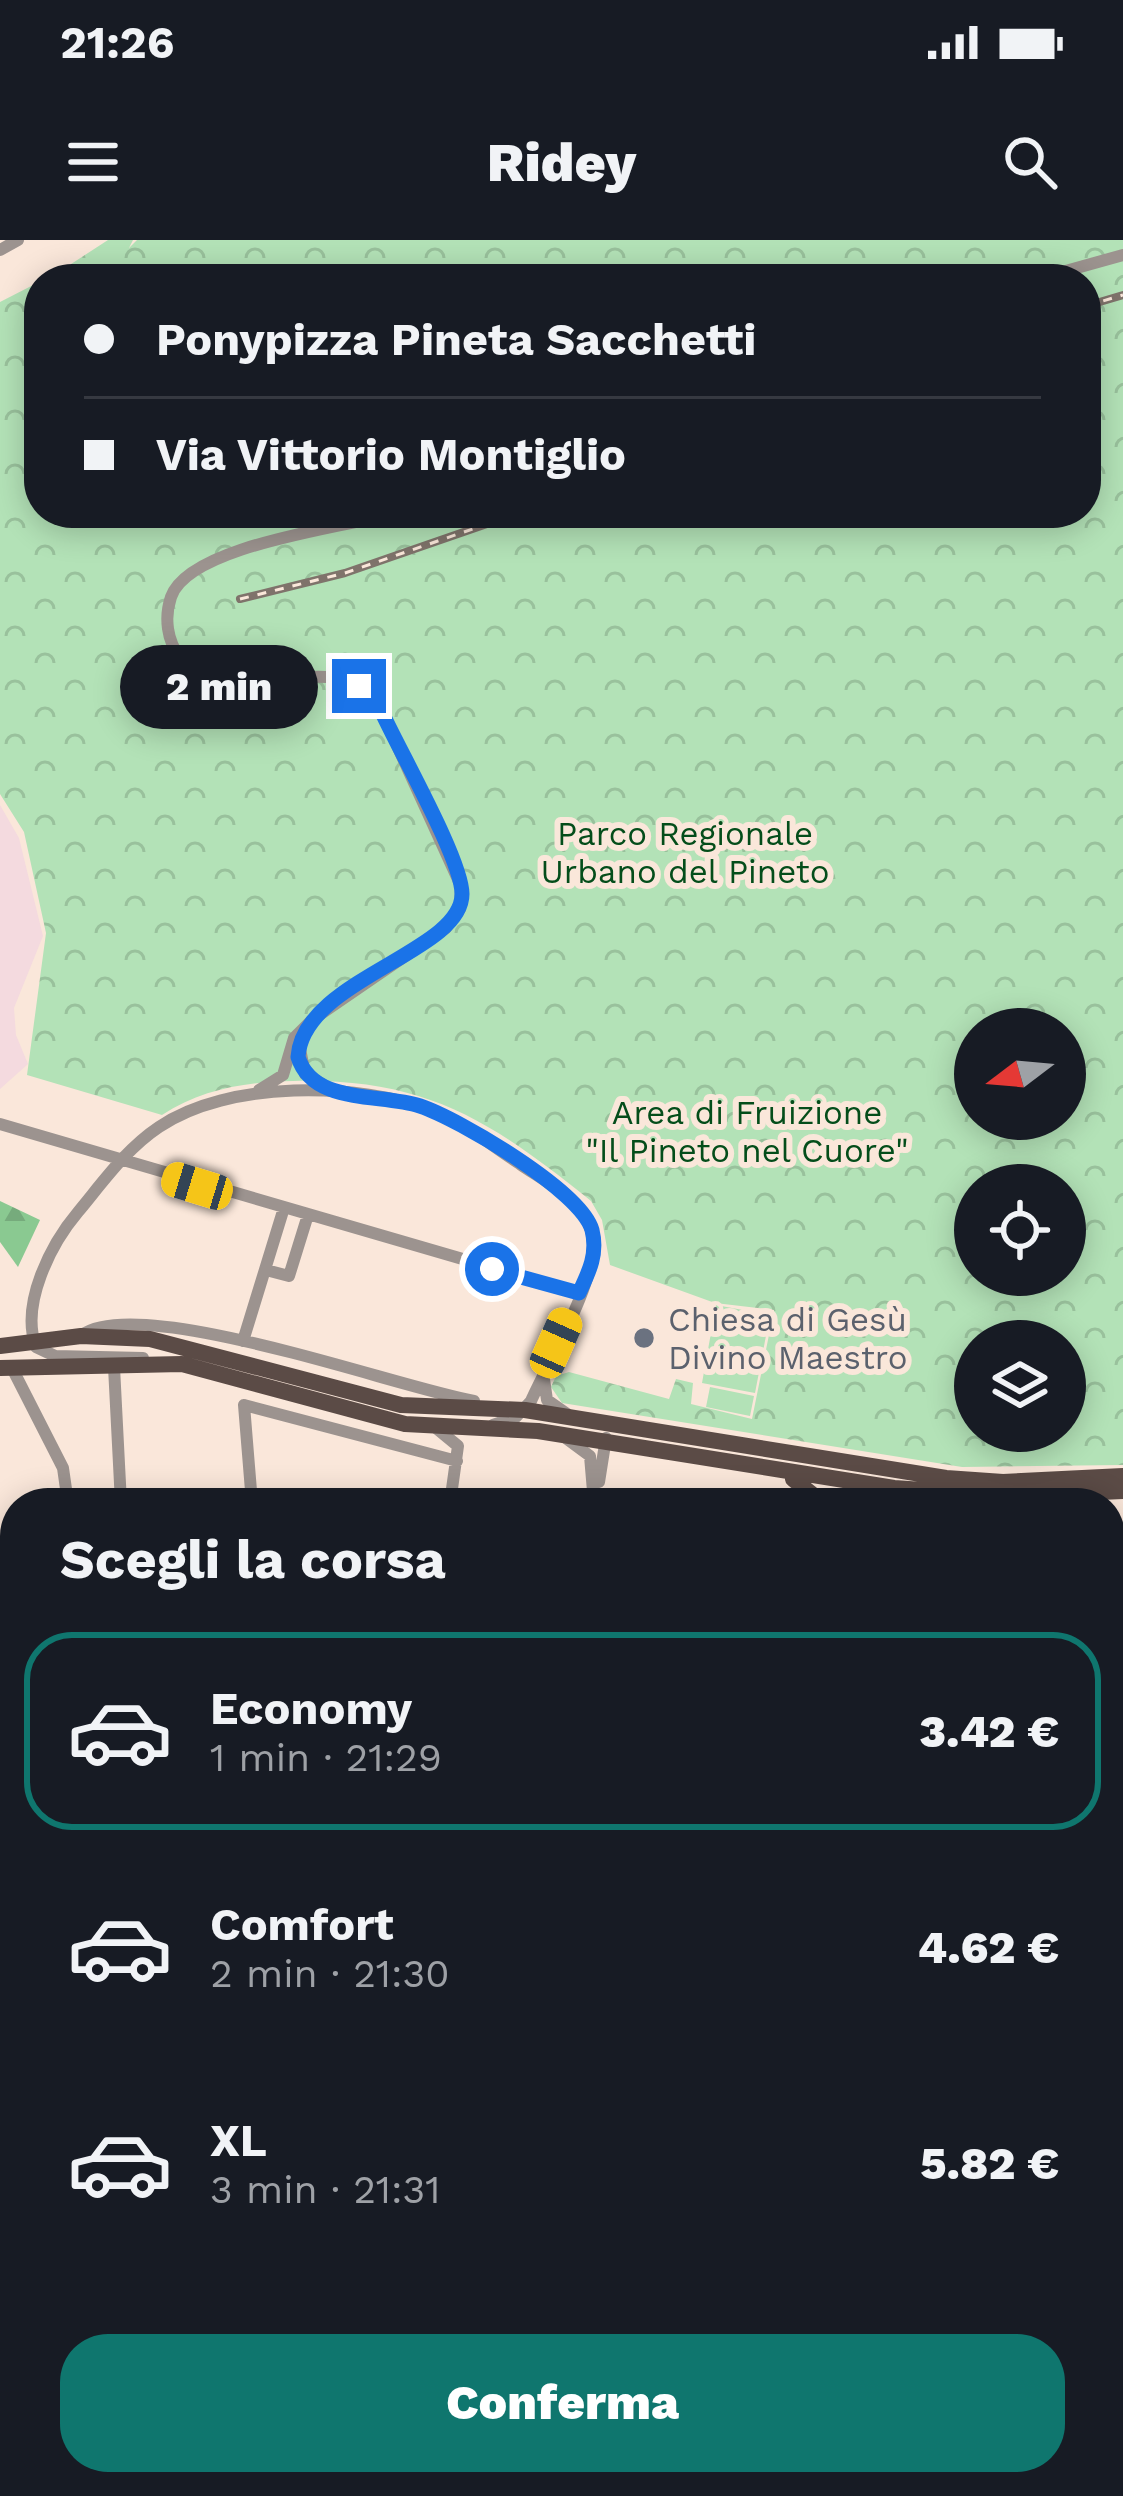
<!DOCTYPE html>
<html lang="it">
<meta charset="utf-8">
<style>
body{margin:0;font-family:"Work Sans",sans-serif;background:#242831;color:#f1f3f6;height:100vh;display:flex;flex-direction:column;font-size:45px;white-space:nowrap}
*{box-sizing:border-box;margin:0}
p{font-size:39px;color:#9ea1a6}
.icon{flex:none;width:66px;height:66px;fill:none;stroke:currentColor;stroke-width:2;stroke-linecap:round;stroke-linejoin:round}
.map{position:relative;flex:1;overflow:hidden}
.panel{position:absolute;left:0px;top:1248px;width:1125px;height:1008px;display:flex;flex-direction:column;background:#171b24;border-radius:48px 48px 0 0;box-shadow:0 6px 30px #0003}
.panel>*{flex:none}
.top-card{position:absolute;left:24px;top:24px;width:1077px;height:264px;border-radius:48px;box-shadow:0 6px 30px #0003;display:grid;align-content:center;height:264px;padding:0 60px;background:#171b24}
.needle{width:78px;rotate:254deg}
.tools{position:absolute;left:954px;top:768px;display:grid;gap:24px}
.tools a{display:grid;place-items:center;width:132px;height:132px;border-radius:50%;background:#171b24;box-shadow:0 6px 30px #0003;font-size:60px}
.end{position:absolute;width:54px;height:54px;margin:-27px;border:15px solid #1a73e8;background:#fff;box-shadow:0 0 0 6px #fff}
.from{border-radius:50%}
.bubble{position:absolute;height:84px;border-radius:42px;background:#171b24;box-shadow:0 6px 30px #0003;font-size:39px;font-weight:800;line-height:84px;text-align:center}
.car{position:absolute;width:36px;height:72px;margin:-36px -18px;border-radius:15px;box-shadow:0 0 9px 3px #0007;background:linear-gradient(#f5c518 24%,#345 0 40%,#f5c518 0 76%,#345 0 86%,#f5c518 0)}
.top-card b{display:flex;align-items:center;gap:42px;height:114px;font-size:45px}
.top-card b+b{border-top:3px solid #363941}
.top-card i{width:30px;height:30px;background:#f1f3f6}
ul{padding:0;list-style:none}
li{display:flex;align-items:center;gap:36px;height:198px;margin:0 24px 18px;padding:0 36px;border:6px solid transparent;border-radius:48px}
li div{flex:1}
li b{display:block;font-size:45px}
li em{font-style:normal;font-weight:800}
li.on{border-color:#0f766e}
li>.icon{width:108px;height:108px;stroke-width:1.5}
h2{padding:0 60px;font-size:54px;line-height:144px}
.action{display:flex;gap:24px;margin-top:auto;padding:24px 60px}
.action a{flex:1;height:138px;border-radius:48px;background:#0f766e;color:#fff;font-size:48px;font-weight:800;line-height:138px;text-align:center}
.status{display:flex;justify-content:space-between;align-items:center;height:84px;padding:0 60px;background:#171b24;direction:ltr}
.status svg{height:33px;fill:currentColor}
header{display:flex;justify-content:space-between;align-items:center;height:156px;padding:0 60px;background:#171b24;font-size:54px;font-weight:800}
.map>svg:first-child{display:block}
.medical{fill:#f4dadf}
.forest{fill:url(#forest-firs)}
.park{fill:url(#park-crowns);fill-rule:evenodd}
.pitch{fill:#b3e2b7}
.lines{fill:none;stroke-linecap:round;stroke-linejoin:round}
.minor{stroke:#9c938f;stroke-width:12}
.major{stroke:#5b4b46;stroke-width:16}
.rail-casing{stroke:#7f736b;stroke-width:8}
.rail{stroke:#fae7da;stroke-width:3;stroke-dasharray:9;stroke-linecap:butt}
.route{stroke:#1a73e8;stroke-width:15}
.worship-dot{fill:#6b7280;stroke:#fae7da;stroke-width:4.5}
.labels{text-anchor:middle;stroke-width:12;stroke-linejoin:round;paint-order:stroke}
.park-label{font-size:33px;fill:#044d1a;stroke:#fae7da}
.worship-label{font-size:33px;fill:#5b616d;stroke:#fae7da;text-anchor:start}
</style>
<div class="status"><b>21:26</b><svg viewBox="0 0 49 12"><path d="M0 12V9h3v3zM5 12V6h3v6zM10 12V3h3v9zM15 12V0h3v12zM26 1h20v11H26zM47 4h2v5h-2z"/></svg></div>
<header><svg class="icon" aria-label="menu" viewBox="0 0 24 24"><path d="M4 6h16M4 12h16M4 18h16"/></svg>Ridey<svg class="icon" aria-label="search" viewBox="0 0 24 24"><circle cx="10" cy="10" r="6"/><path d="M15 15l6 6"/></svg></header>
<div class="map">
<svg width="1123" height="2256" viewBox="0 0 1123 2256">
<defs>
<pattern id="forest-firs" width="22" height="20" patternUnits="userSpaceOnUse" patternTransform="scale(3)"><rect width="22" height="20" fill="#8ac991"/><path d="M5 1l3.5 6h-7zM16 11l3.5 6h-7z" fill="#76ab7c"/></pattern>
<pattern id="park-crowns" width="20" height="18" patternUnits="userSpaceOnUse" patternTransform="scale(3)"><rect width="20" height="18" fill="#b3e2b7"/><path d="M2 6a3 3 0 1 1 6 0M12 15a3 3 0 1 1 6 0" fill="none" stroke="#99c19c"/></pattern>
</defs>
<rect width="100%" height="100%" fill="#fae7da"/>
<!-- medical -->
<path class="medical" d="M0,565L19,598L43,696L14,768L16,795L28,824L0,849Z"/>
<!-- forest -->
<path class="forest" d="M0,961L40,980L18,1027L0,1002Z"/>
<!-- park -->
<path class="park" d="M108,0H133L129,8L137,0H1123V1225L962,1227L562,1163L551,1147L556,1136L569,1132L669,1159L676,1139L693,1143L691,1164L752,1179L774,1070L715,1063L610,1025L602,980L591,961C490,880 426,838 293,841C246,842 202,849 162,875L27,835L46,693L24,592L0,554V62L39,42V273H1086V39H48ZM975,789H1065V879H975ZM975,945H1065V1035H975ZM975,1101H1065V1191H975Z"/>
<!-- pitch -->
<path class="pitch" d="M716,1065L770,1075L755,1153L702,1143Z
M710,1147L754,1156L750,1176L706,1167Z"/>
<g class="lines">
<!-- minor -->
<path class="minor" d="M0,10L18,0
M1037,39L1123,15
M299,804L305,834L332,850
M259,850L283,835L294,798L312,780L446,688L460,669L461,646L380,468C366,454 355,441 335,438C281,429 220,472 180,418C167,400 164,378 171,357C189,305 345,287 397,273
M0,884L579,1053
M266,1030L289,1036L307,978
M82,1095C138,1053 396,1147 474,1161
M243,1101L283,971
M143,1118L55,1116L36,1107C20,1064 51,1004 78,972C103,942 126,909 159,887C228,840 358,842 434,871C465,883 492,906 520,924C547,943 589,963 593,1000C598,1038 548,1123 531,1161L516,1177L493,1185
M114,1127L121,1263
M12,1128L63,1228L68,1263
M544,1139L547,1160L567,1174
M244,1165L457,1221
M244,1165L252,1263
M435,1187L458,1206L450,1263
M567,1199L590,1216L594,1263
M599,1242L606,1198
M842,1263L887,1250
M1110,1382L1123,1383
M0,1472L13,1468L15,1476
M1110,1477L1123,1479
M0,1541L15,1526
M0,1551L15,1547
M0,1714L15,1712
M1110,1829L1123,1832
M0,1865L15,1823
M1110,2053L1123,2056
M1110,2188L1122,2256
M989,2241L992,2256
M0,2254L15,2197
M166,2256L170,2241
M328,2256L332,2241
M491,2256L496,2241
M659,2256L663,2241"/>
<!-- major -->
<path class="major" d="M0,1106L81,1096L150,1099L401,1165L525,1170L946,1238L1003,1242L1123,1236
M0,1128L182,1124L405,1184L538,1191L894,1248L1009,1256L1123,1251
M793,1239L823,1263
M1110,1648L1123,1649"/>
<defs>
<path id="rail" d="M1086,66L1123,55
M240,359L345,333L519,273"/>
</defs>
<!-- rail casing -->
<use href="#rail" class="rail-casing"/>
<!-- rail -->
<use href="#rail" class="rail"/>
</g>
<g class="lines">
<!-- route -->
<path class="route" d="M359,446L380,468C397,507 462,619 462,654C462,713 303,739 298,817C313,865 380,853 420,866C459,879 581,951 592,990C598,1014 589,1032 579,1053L492,1029"/>
</g>
<!-- markers -->
<circle class="worship-dot" cx="644" cy="1098" r="12"/>
<g class="labels">
<!-- park labels -->
<g class="park-label">
<text x="685" y="605">Parco Regionale<tspan x="685" dy="38">Urbano del Pineto</tspan></text>
<text x="747" y="884">Area di Fruizione<tspan x="747" dy="38">"Il Pineto nel Cuore"</tspan></text>
</g>
<!-- worship labels -->
<g class="worship-label">
<text x="668" y="1091">Chiesa di Gesù<tspan x="668" dy="38">Divino Maestro</tspan></text>
</g>
</g>
</svg>
<div class="tools">
<a><svg class="needle" viewBox="-14 -14 28 28"><path d="M0-13l5 13h-10z" fill="#e53935"/><path d="M0 13l5-13h-10z" fill="#9ea1a6"/></svg></a>
<a><svg class="icon" aria-label="locate" viewBox="0 0 24 24"><circle cx="12" cy="12" r="6"/><path d="M12 2v4M12 18v4M2 12h4M18 12h4"/></svg></a>
<a><svg class="icon" aria-label="layers" viewBox="0 0 24 24"><path d="M12 4l9 5-9 5-9-5zM3 14l9 5 9-5"/></svg></a>
</div>
<i class="end from" style="left:492px;top:1029px"></i>
<i class="end" style="left:359px;top:446px"></i>
<div class="bubble" style="left:120px;top:405px;width:198px">2 min</div>
<i class="car" style="left:197px;top:946px;rotate:287deg"></i>
<i class="car" style="left:556px;top:1103px;rotate:24deg"></i>
<div class="top-card">
<b><i class="from"></i>Ponypizza Pineta Sacchetti</b>
<b><i></i>Via Vittorio Montiglio</b>
</div>
<section class="panel">
<h2>Scegli la corsa</h2>
<ul>
<li class="on"><svg class="icon" aria-label="car" viewBox="0 0 24 24"><path d="M5 17H2v-5l4-1 3-4h7l3 4 3 1v5h-3M9 17h6M6 11h13"/><circle cx="7" cy="17" r="2"/><circle cx="17" cy="17" r="2"/></svg><div><b>Economy</b><p>1 min · 21:29</p></div><em>3.42 €</em></li>
<li><svg class="icon" aria-label="car" viewBox="0 0 24 24"><path d="M5 17H2v-5l4-1 3-4h7l3 4 3 1v5h-3M9 17h6M6 11h13"/><circle cx="7" cy="17" r="2"/><circle cx="17" cy="17" r="2"/></svg><div><b>Comfort</b><p>2 min · 21:30</p></div><em>4.62 €</em></li>
<li><svg class="icon" aria-label="car" viewBox="0 0 24 24"><path d="M5 17H2v-5l4-1 3-4h7l3 4 3 1v5h-3M9 17h6M6 11h13"/><circle cx="7" cy="17" r="2"/><circle cx="17" cy="17" r="2"/></svg><div><b>XL</b><p>3 min · 21:31</p></div><em>5.82 €</em></li>
</ul>
<div class="action"><a>Conferma</a></div>
</section>
</div>
